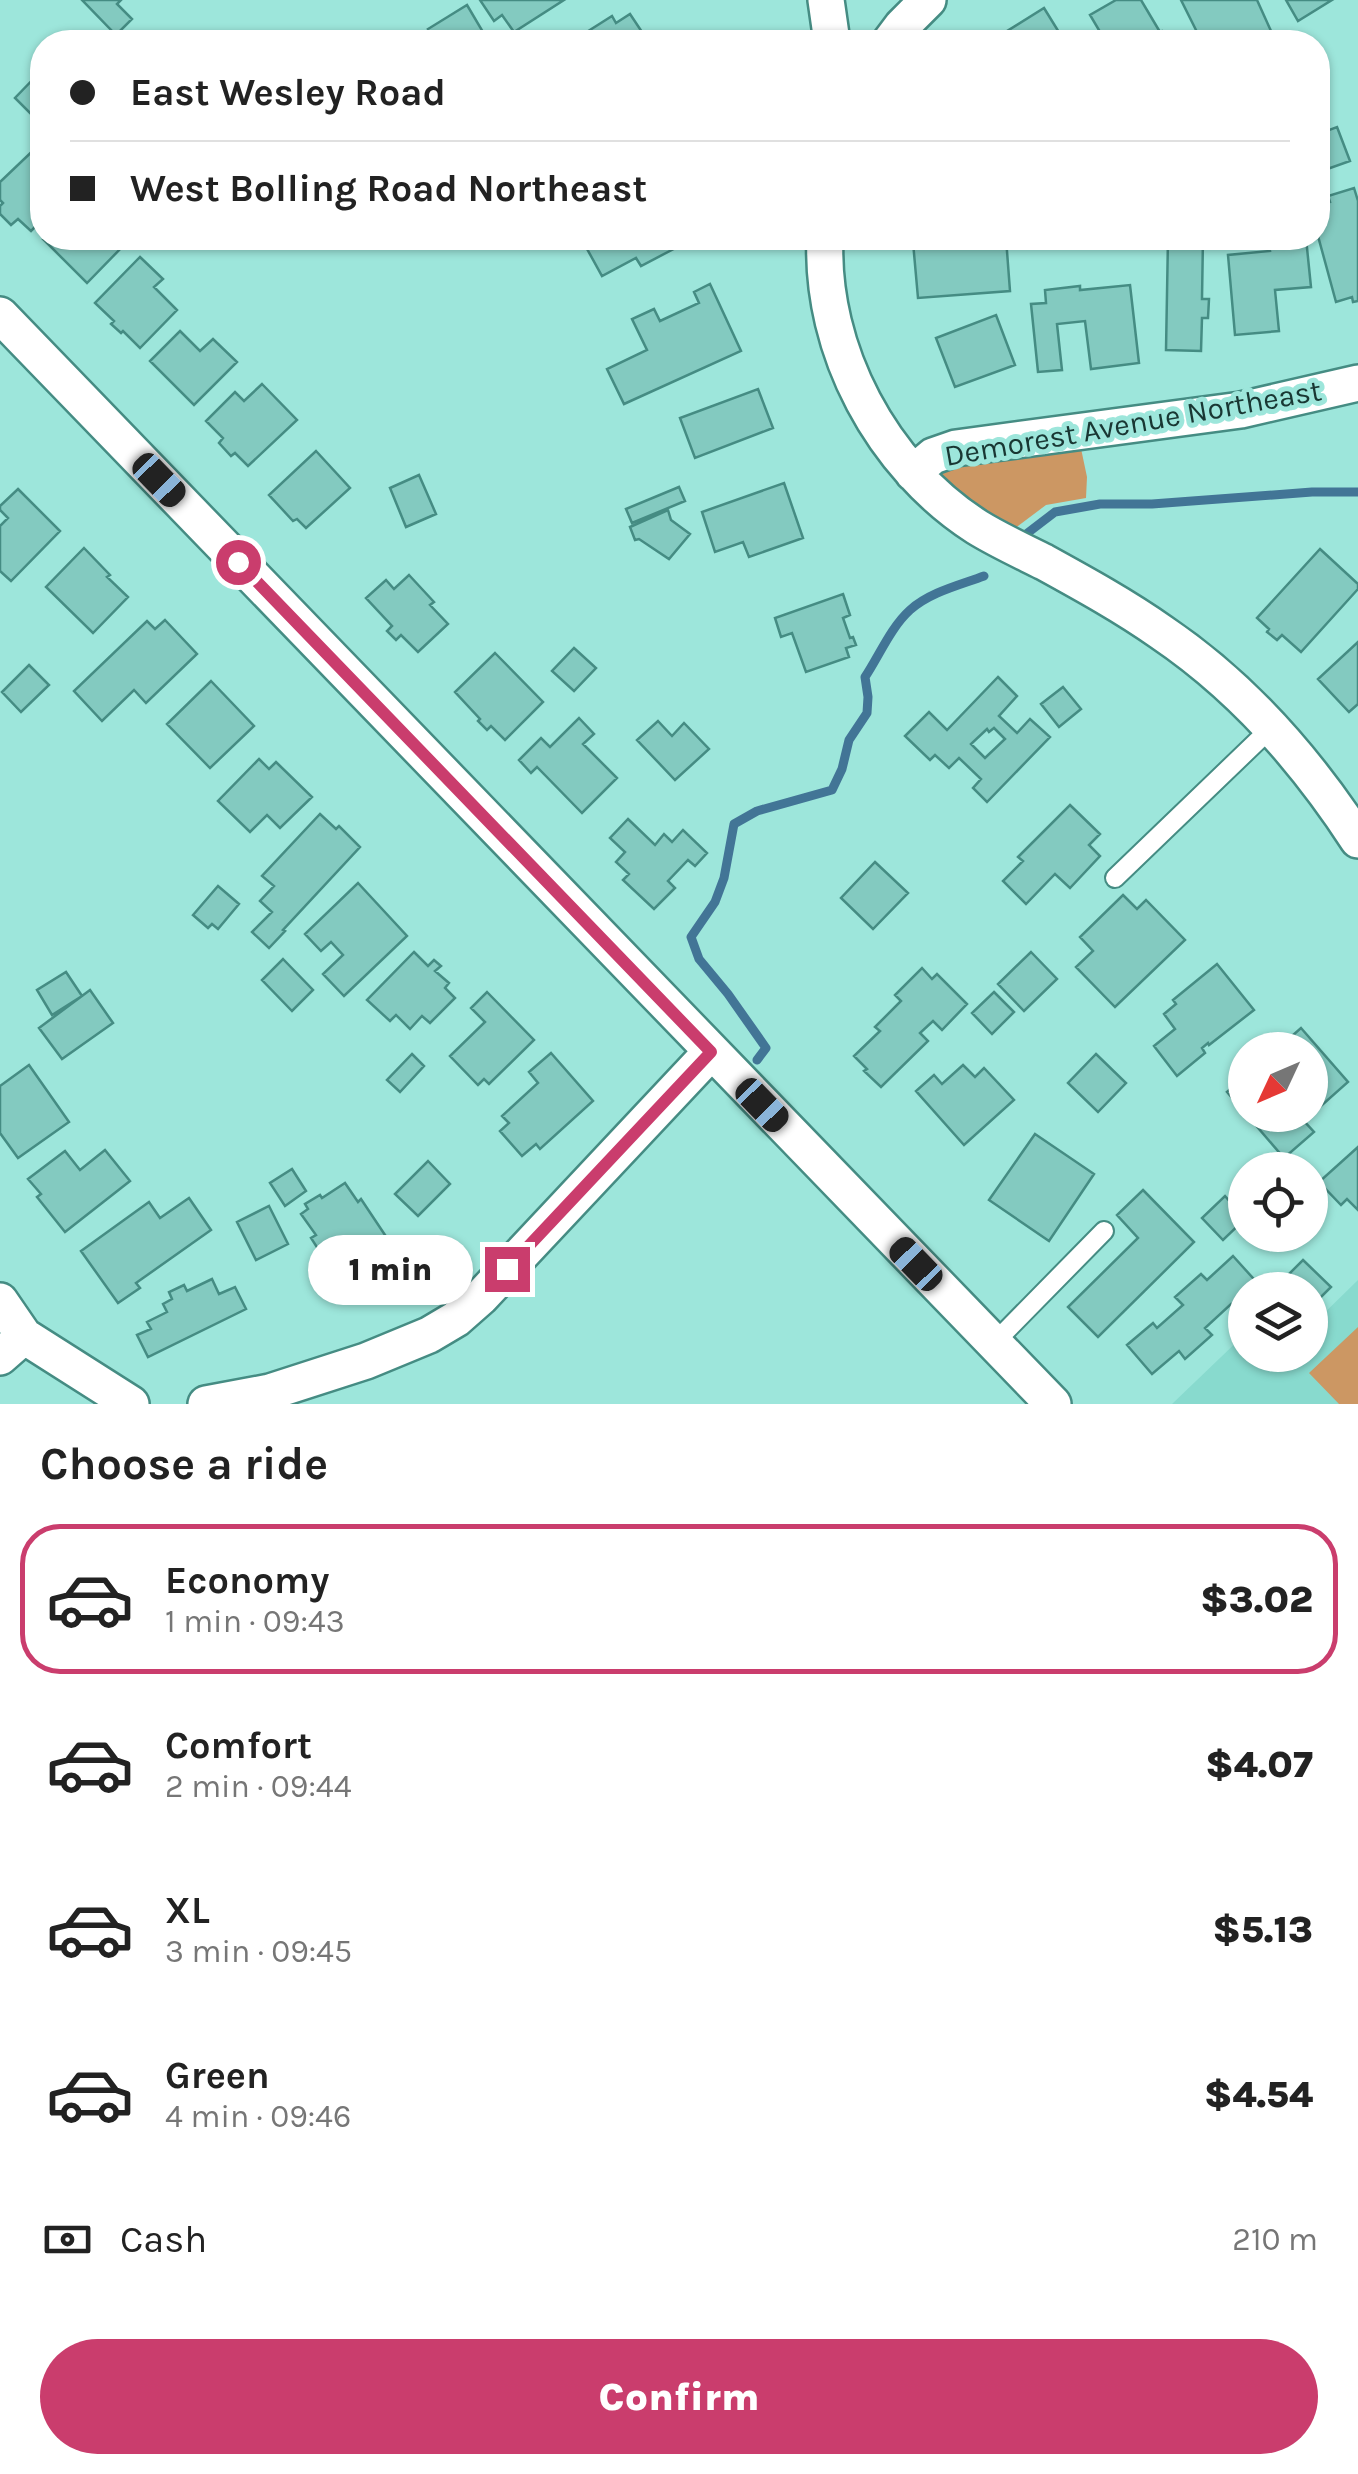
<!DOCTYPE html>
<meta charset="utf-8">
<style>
body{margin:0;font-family:Karla,sans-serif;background:#f2f2f2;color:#222;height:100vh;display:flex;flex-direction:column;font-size:38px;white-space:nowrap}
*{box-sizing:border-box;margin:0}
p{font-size:32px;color:#767676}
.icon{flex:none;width:55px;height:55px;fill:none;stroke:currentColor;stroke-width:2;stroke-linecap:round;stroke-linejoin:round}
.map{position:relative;height:1404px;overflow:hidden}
.sheet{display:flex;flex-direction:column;background:#fff;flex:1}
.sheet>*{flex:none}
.guide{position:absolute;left:30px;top:30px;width:1300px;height:220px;border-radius:40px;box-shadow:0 2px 8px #0004;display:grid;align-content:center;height:220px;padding:0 40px;background:#fff}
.needle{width:65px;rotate:226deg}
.controls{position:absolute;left:1228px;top:1032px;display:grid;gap:20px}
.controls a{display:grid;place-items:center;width:100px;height:100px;border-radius:50%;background:#fff;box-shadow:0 2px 8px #0004;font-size:50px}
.end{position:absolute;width:45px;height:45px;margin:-22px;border:12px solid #ca3d6d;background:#fff;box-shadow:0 0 0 5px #fff}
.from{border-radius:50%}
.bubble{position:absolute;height:70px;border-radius:35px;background:#fff;box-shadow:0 2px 8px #0004;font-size:32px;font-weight:800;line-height:70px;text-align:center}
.car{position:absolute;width:30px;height:60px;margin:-30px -15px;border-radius:12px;box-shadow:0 0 8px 2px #0007;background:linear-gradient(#222 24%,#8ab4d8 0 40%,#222 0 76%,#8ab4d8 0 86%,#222 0)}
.guide b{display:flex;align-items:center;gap:35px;height:95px;font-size:38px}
.guide b+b{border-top:2px solid #e0e0e0}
.guide i{width:25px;height:25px;background:#222}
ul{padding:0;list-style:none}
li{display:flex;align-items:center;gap:30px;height:150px;margin:0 20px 15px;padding:0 20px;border:5px solid transparent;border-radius:40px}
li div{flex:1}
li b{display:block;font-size:38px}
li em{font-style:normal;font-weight:800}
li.active{border-color:#ca3d6d}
li>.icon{width:90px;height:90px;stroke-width:1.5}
h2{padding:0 40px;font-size:45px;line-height:120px}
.pay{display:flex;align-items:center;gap:25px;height:110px;padding:0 40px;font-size:38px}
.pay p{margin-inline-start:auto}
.cta{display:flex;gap:20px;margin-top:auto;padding:20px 40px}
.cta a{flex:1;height:115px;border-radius:60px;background:#ca3d6d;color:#fff;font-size:40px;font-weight:800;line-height:115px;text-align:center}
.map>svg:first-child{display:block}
.built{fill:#88dace}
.green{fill:#cc9763}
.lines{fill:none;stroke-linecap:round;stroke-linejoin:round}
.stream{stroke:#427596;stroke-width:9}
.building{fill:#83cac0;stroke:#458c83;stroke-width:2.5;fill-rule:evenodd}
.lane-casing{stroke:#458c83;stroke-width:22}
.street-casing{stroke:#458c83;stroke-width:40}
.lane{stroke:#fff;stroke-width:18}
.street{stroke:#fff;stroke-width:35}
.route{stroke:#ca3d6d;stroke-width:12}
.labels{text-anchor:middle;stroke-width:10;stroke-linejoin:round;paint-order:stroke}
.street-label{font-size:30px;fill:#193733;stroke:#9de6db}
</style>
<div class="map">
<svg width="1358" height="1404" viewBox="0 0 1358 1404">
<rect width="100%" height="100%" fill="#9de6db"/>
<!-- built -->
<path class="built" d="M1358,1280V1404H1172L1245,1334V1355H1310V1327Z"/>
<!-- green -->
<path class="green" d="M1079,439L1087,477L1086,498L1046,505L1010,532L928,471Z
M1358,1327V1404H1339L1309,1373Z"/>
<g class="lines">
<!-- stream -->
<path class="stream" d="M1021,538L1055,512L1100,504H1152L1312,492H1358
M757,1060L766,1048L728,994L699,959L691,937L715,902L724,878L734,824L757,811L832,790L842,769L849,740L867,713L868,697L865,677C879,656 891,627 910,610C930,592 960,585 984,576"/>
</g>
<!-- building -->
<path class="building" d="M82,0H121L117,4L132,19L116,35Z
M480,0H564L514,32L502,15L494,21Z
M1116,0H1141L1160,32L1162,31L1169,42H1106L1090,15Z
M1181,0H1257L1276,42H1202Z
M1286,0H1332L1298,21Z
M467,5L483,32L466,42H437L428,29Z
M1044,8L1065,42H991V41Z
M630,14L648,41L646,42H571L612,16L616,23Z
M42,70V113L36,119L15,98Z
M1337,127L1350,161L1319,172L1318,134Z
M42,142V220L31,231L18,219L11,225L0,214V206L3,203L0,200V182Z
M1354,188L1358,201V301L1353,302L1352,297L1336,302L1318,236V206L1330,202L1328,196Z
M44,238H119L125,244L87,283L43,239Z
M581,238H685L687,242L641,266L636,258L602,276Z
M941,238H1006L1010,291L918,298L913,242L941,240Z
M1168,238H1203L1202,299H1209L1208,318H1202L1201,351L1166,350Z
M1268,238H1306L1311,287L1275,290L1279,331L1235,335L1228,255L1270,251Z
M140,257L163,279L154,287L177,310L140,348L123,331L121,333L111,324L114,321L95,303Z
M710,284L741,351L624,404L607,369L647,350L632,319L654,309L660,321L699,303L694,292Z
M1130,285L1139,363L1091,369L1085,321L1057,324L1062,370L1038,372L1031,304L1046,303L1045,290L1080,286V290Z
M996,315L1015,365L955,387L936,338Z
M180,331L200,351L213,339L237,362L194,405L150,361Z
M262,384L297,420L248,466L235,453L231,456L219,443L223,438L206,421L235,392L244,401Z
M758,389L773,428L695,458L680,418Z
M316,451L350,488L306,528L297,519L293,521L269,495Z
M419,475L436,514L406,527L390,488Z
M784,483L803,538L749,557L743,542L715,552L702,512Z
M679,487L685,501L632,523L626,509Z
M18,489L60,531L11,581L0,571V526L8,518L0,510V506Z
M668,510L671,520L690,534L669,559L639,539L635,540L630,527Z
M84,548L110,575L107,577L128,597L93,633L46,587Z
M1320,549L1358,584V589L1301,652L1282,635L1277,640L1267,632L1269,629L1257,618Z
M409,575L434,602L430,605L448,624L418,652L401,635L396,640L387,631L392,626L366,598L386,580L394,589Z
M843,594L850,615L843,618L850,638L853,637L856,645L846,648L849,657L806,672L792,633L781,637L775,618Z
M165,620L197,654L146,703L134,690L102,721L74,691L147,621L155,629Z
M1358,642V704L1349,712L1318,679Z
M574,648L596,668L574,691L552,671Z
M495,653L543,702L505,740L491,726L487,730L478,721L480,719L455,692Z
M29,665L49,685L21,712L2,692Z
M998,677L1017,696L999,716L1017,733L1030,719L1050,737L987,802L973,788L981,779L959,758L949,768L935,755L930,760L905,736L929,712L947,730ZM994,728L1005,739L985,758L971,744L987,729L989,732Z
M211,681L254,726L210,768L167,724Z
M1063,687L1081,709L1059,727L1041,704Z
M579,718L594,734L583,744L617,778L582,813L537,767L531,773L519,760L541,738L550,747Z
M658,721L672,736L684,723L709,749L675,780L637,740Z
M259,759L269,769L276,762L312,797L280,828L267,815L250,832L218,801Z
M1070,805L1100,834L1089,845L1100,856L1070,888L1055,874L1026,904L1003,881L1023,861L1018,857Z
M320,814L336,829L339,826L360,847L283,930L285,931L269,948L252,932L272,912L260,901L274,886L262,876Z
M628,819L655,845L664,834L672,842L683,830L707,853L695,866L688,860L668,881L675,888L654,909L623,880L629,874L616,862L625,852L610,838Z
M875,862L908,893L873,929L841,898Z
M358,883L407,936L344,996L323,974L343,955L331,942L321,951L305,934Z
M218,886L239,904L218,929L212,924L208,928L193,915Z
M1123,895L1137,909L1146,900L1185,940L1115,1007L1076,967L1093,951L1080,937Z
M414,952L428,966L434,960L441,966L435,971L449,983L445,988L455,998L430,1023L422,1016L410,1029L396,1015L390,1021L367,1000Z
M1031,952L1057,979L1024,1011L998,984Z
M283,959L313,990L292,1011L262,980Z
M1217,964L1254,1010L1209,1045L1208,1043L1202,1048L1205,1053L1177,1076L1154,1046L1175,1029L1164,1014L1176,1004L1173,1000Z
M922,968L932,979L937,974L967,1004L942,1030L933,1021L920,1033L928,1041L881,1087L864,1071L867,1069L854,1056L880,1031L875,1027L901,1001L895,995Z
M66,972L82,996L52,1015L37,990Z
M90,990L113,1023L62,1059L39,1028Z
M487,992L534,1040L489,1084L484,1079L478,1085L450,1056L485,1022L471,1008Z
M994,992L1014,1012L992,1034L972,1013Z
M1301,1028L1348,1082L1304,1121L1314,1132L1284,1158L1247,1115H1310V1050H1276Z
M551,1053L593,1101L540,1149L536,1144L522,1156L500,1131L509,1123L502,1116L538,1083L529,1072Z
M412,1054L424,1066L400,1092L387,1080Z
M1096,1054L1126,1083L1098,1112L1068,1083Z
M29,1065L69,1122L18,1158L0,1133V1086Z
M963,1065L975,1077L984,1068L1014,1100L964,1145L916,1091L934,1075L942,1084Z
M1245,1077V1113L1227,1092Z
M1035,1134L1094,1174L1049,1241L989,1200Z
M1358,1147V1210L1347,1199L1341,1205L1319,1182Z
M105,1150L130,1181L65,1232L37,1197L41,1194L28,1179L65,1151L80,1170Z
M428,1161L450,1184L418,1216L395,1194Z
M292,1169L306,1191L285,1206L270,1183Z
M345,1183L358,1202L361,1199L391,1244L338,1280L311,1238L316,1235L301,1214L308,1209L305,1204L320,1195L322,1198Z
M1143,1190L1194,1242L1098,1337L1068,1307L1138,1238L1117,1215Z
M1225,1196L1245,1219L1223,1240L1202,1218Z
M189,1198L211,1230L136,1283L140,1288L118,1303L81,1251L149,1202L160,1218Z
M269,1206L288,1244L256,1260L237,1222Z
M1233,1256L1261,1287L1258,1290H1245V1302L1236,1310L1231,1304L1205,1328L1212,1335L1185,1359L1179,1351L1152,1374L1127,1345L1153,1323L1157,1328L1183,1305L1175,1297L1201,1274L1207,1280Z
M1303,1260L1331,1287L1310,1308V1290H1279L1276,1287Z
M212,1279L219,1294L235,1287L246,1309L148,1357L137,1335L151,1329L147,1322L167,1312L163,1304L172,1299L169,1292L184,1285L187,1291Z"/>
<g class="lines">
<defs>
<path id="lane" d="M1115,878L1272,727
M994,1343L1104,1231"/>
<path id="street" d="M826,0L832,42
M890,42L902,26L928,0
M825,238C820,350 882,466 977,527C998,540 1022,551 1044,562C1084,584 1124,606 1161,632C1241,686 1306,760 1358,840
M0,315L1053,1404
M913,473L933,456L956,448L1241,410L1358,383
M0,1301L24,1336L131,1404
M0,1357L24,1336
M206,1404L270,1392L366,1361L429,1335L456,1319L481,1297L711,1052"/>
</defs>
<!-- lane casing -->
<use href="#lane" class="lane-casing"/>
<!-- street casing -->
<use href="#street" class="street-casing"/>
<!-- lane -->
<use href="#lane" class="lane"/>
<!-- street -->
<use href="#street" class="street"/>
</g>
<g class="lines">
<!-- route -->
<path class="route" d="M238,562L711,1052L507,1269"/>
</g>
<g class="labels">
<!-- street labels -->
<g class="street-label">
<text transform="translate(1133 423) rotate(-10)" y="10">Demorest Avenue Northeast</text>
</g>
</g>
</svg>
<div class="controls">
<a><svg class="needle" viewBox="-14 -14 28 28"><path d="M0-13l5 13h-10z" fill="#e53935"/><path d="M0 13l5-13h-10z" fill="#767676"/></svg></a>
<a><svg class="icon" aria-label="locate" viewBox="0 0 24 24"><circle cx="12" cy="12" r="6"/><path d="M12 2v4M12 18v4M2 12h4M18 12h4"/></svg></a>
<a><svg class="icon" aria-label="layers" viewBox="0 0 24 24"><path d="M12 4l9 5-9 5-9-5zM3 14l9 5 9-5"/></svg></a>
</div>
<i class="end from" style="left:238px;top:562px"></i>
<i class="end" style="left:507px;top:1269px"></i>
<div class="bubble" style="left:308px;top:1235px;width:165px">1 min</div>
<i class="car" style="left:159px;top:480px;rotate:136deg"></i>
<i class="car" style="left:762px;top:1105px;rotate:136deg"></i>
<i class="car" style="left:916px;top:1264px;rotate:316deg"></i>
<div class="guide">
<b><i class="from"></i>East Wesley Road</b>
<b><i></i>West Bolling Road Northeast</b>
</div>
</div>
<section class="sheet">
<h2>Choose a ride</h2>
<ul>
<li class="active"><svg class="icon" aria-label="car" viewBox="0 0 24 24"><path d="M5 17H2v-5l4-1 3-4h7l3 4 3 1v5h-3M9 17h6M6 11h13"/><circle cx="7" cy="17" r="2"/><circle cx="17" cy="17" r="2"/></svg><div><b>Economy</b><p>1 min · 09:43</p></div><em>$3.02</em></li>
<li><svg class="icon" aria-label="car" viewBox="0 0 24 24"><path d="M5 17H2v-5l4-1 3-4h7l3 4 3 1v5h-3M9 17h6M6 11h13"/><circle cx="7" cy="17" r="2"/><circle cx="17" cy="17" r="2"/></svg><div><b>Comfort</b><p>2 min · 09:44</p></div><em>$4.07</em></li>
<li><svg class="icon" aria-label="car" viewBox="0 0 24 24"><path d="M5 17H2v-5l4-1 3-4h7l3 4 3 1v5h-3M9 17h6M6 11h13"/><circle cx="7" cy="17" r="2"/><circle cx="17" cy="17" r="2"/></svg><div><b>XL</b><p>3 min · 09:45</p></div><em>$5.13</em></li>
<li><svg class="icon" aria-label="car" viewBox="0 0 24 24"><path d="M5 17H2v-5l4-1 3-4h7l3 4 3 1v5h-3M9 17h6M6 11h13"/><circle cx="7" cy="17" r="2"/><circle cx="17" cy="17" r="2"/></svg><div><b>Green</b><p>4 min · 09:46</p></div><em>$4.54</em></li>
</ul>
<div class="pay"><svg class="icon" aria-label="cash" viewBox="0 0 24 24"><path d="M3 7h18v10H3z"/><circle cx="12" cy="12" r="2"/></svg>Cash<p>210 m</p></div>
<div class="cta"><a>Confirm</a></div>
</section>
